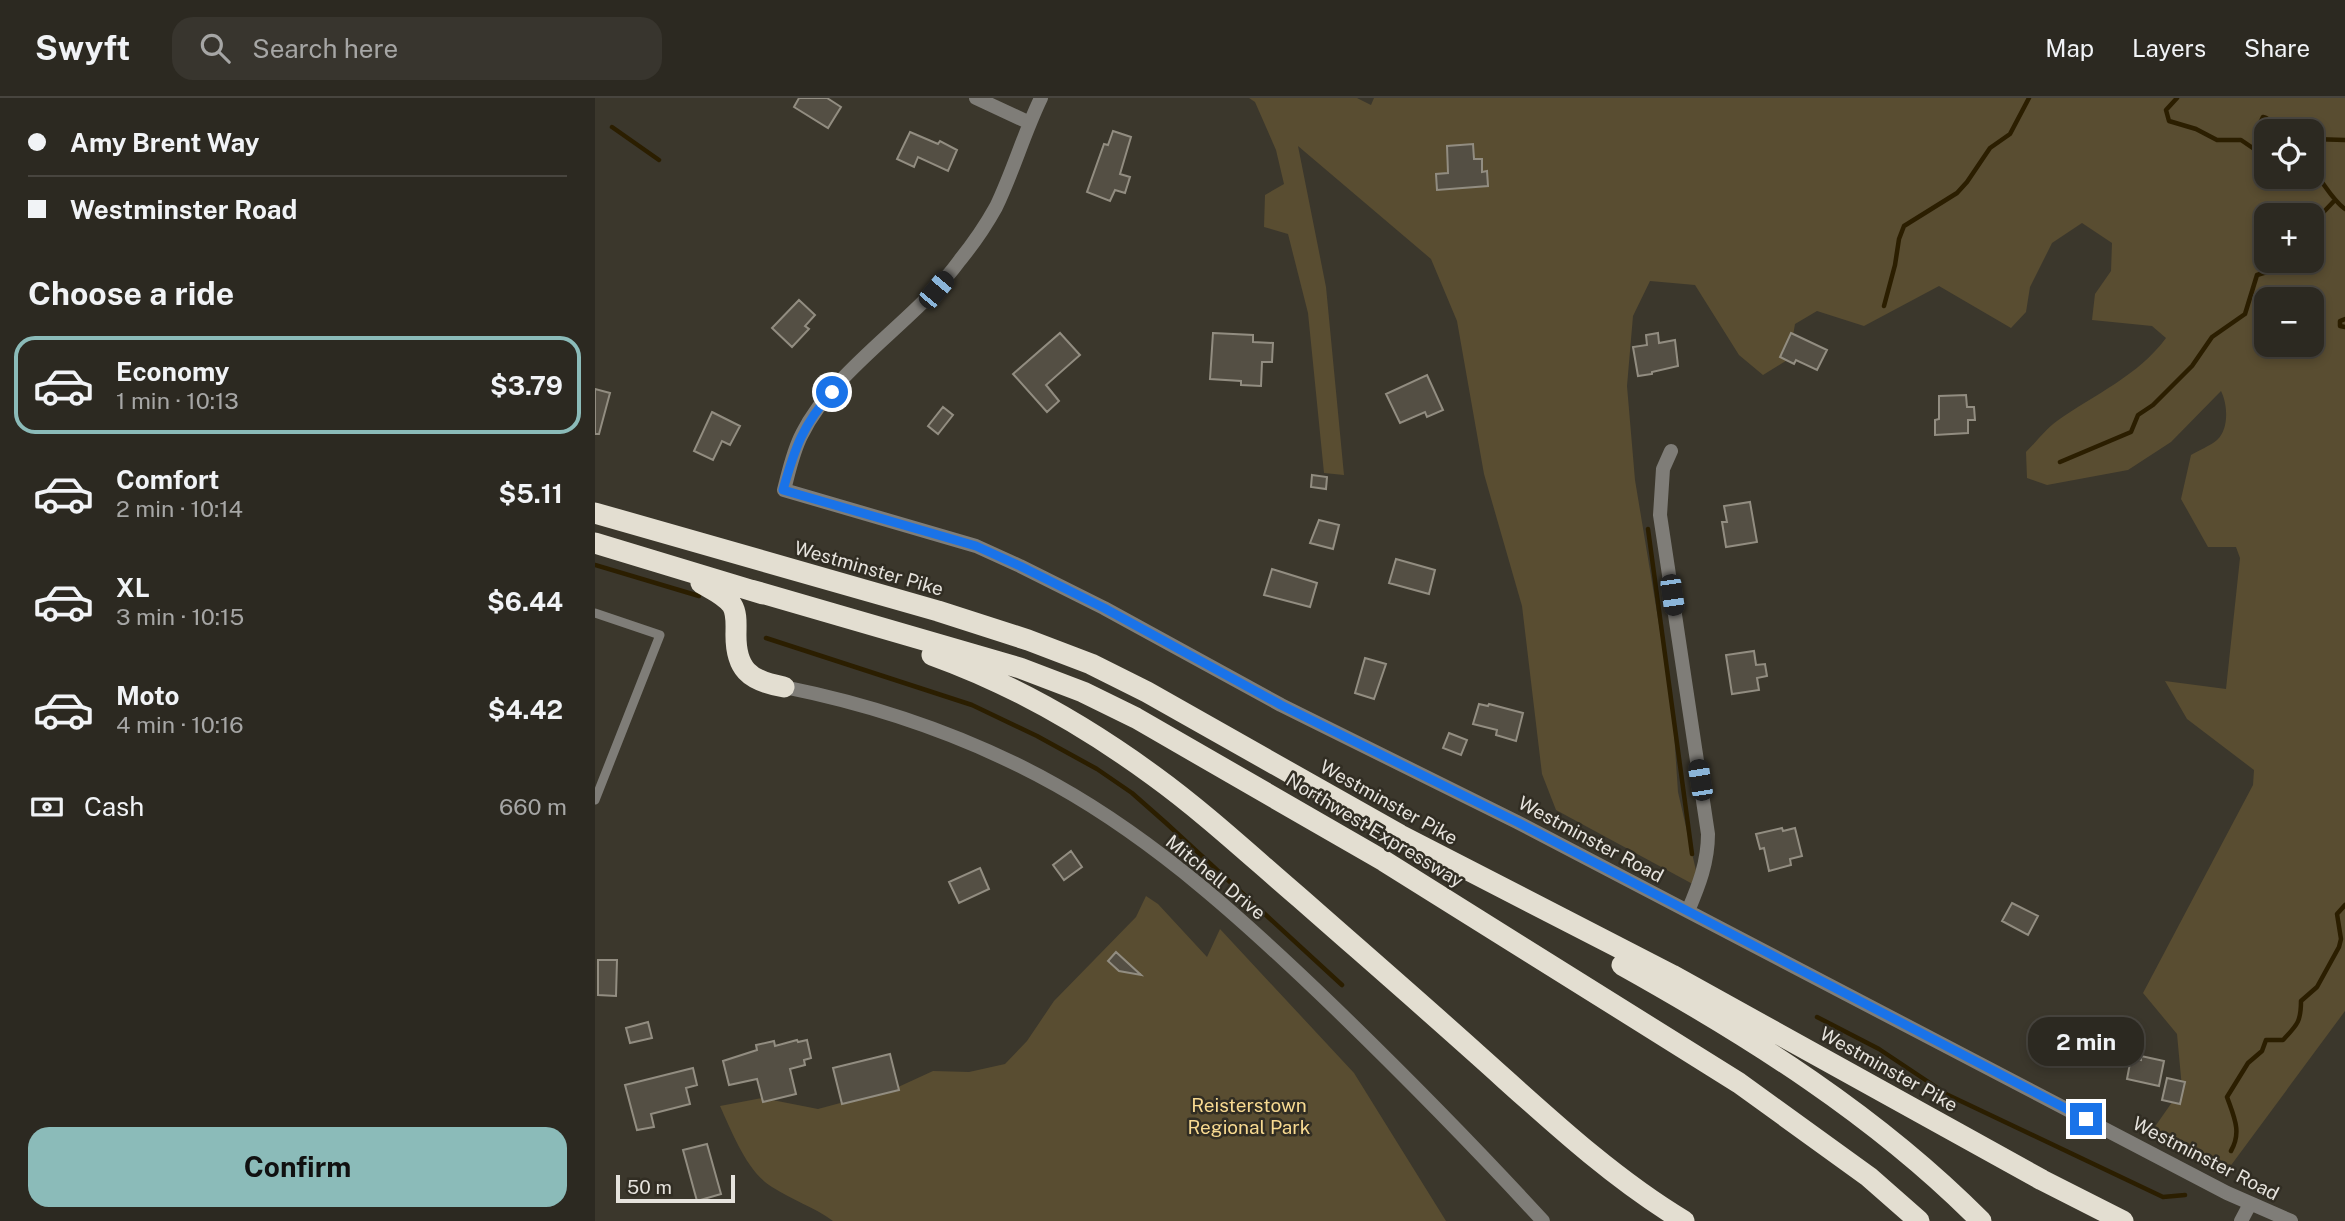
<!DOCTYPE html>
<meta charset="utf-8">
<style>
body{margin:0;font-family:"Public Sans",sans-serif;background:#38352e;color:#f1f3f6;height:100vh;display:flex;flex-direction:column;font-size:26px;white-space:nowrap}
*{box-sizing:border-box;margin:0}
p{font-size:23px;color:#a6a6a5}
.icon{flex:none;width:38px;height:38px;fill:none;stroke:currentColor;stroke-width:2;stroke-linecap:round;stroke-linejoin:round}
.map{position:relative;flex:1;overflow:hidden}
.panel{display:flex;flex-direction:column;background:#2c2921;width:595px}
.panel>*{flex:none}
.guide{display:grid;align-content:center;height:154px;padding:0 28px;background:#2c2921}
.tools{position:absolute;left:1659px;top:21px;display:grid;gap:14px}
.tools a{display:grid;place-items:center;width:70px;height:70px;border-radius:14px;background:#2c2921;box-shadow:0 4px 10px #0003,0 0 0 2px #48453f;font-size:35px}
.scale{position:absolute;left:21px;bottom:18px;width:119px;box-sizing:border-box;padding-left:7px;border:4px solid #e6e3dd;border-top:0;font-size:19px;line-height:24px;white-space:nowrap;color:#e6e3dd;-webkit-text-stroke:5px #312d23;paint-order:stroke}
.end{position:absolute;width:32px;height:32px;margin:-16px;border:9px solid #1a73e8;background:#fff;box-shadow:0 0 0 4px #fff}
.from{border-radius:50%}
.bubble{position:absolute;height:49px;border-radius:21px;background:#2c2921;box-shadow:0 4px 10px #0003,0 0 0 2px #48453f;font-size:23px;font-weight:700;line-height:49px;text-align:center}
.car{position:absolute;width:21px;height:42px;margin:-21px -10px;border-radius:9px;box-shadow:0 0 5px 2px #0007;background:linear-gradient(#222 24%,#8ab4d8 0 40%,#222 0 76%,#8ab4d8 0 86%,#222 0)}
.guide b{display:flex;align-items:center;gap:24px;height:66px;font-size:26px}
.guide b+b{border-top:2px solid #48453f}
.guide i{width:18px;height:18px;background:#f1f3f6}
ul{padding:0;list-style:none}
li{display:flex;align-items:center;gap:21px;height:98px;margin:0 14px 10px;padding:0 14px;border:4px solid transparent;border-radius:21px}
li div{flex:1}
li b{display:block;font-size:26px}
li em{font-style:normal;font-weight:700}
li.selected{border-color:#8bbbb9}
li>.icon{width:63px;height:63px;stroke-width:1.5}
h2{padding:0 28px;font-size:32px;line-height:84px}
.pay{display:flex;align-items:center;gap:18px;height:77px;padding:0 28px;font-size:26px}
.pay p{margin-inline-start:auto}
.action{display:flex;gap:14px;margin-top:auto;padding:14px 28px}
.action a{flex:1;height:80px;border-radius:21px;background:#8bbbb9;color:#111;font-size:28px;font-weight:700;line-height:80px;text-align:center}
header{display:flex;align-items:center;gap:42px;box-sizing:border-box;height:98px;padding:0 35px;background:#2c2921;border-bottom:2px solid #48453f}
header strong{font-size:33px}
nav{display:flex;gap:38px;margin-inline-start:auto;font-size:24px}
.search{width:490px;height:63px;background:#38352e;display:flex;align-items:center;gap:18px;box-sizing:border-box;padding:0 24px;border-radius:21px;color:#a6a6a5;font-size:26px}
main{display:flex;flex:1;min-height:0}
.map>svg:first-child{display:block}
.green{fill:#594d31;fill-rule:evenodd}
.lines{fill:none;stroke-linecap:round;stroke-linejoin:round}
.stream{stroke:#2b1e00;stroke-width:4.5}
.building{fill:#544f44;stroke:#928d81;stroke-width:2}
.lane{stroke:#7f7d78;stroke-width:9}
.street{stroke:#7f7d78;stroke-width:14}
.highway{stroke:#e3ded1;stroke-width:21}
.route{stroke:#1a73e8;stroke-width:9}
.labels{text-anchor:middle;stroke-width:5;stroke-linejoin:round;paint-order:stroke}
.street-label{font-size:19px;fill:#e6e3dd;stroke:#312d23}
.park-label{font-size:19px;fill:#f8da91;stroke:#312d23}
</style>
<header>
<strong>Swyft</strong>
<div class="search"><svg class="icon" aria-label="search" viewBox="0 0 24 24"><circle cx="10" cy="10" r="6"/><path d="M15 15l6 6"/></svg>Search here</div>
<nav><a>Map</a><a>Layers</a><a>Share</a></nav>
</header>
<main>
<section class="panel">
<div class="guide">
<b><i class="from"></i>Amy Brent Way</b>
<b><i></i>Westminster Road</b>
</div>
<h2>Choose a ride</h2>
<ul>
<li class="selected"><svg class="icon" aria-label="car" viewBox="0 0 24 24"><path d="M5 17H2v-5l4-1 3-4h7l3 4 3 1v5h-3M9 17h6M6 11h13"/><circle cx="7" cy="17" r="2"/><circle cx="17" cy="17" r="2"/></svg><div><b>Economy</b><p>1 min · 10:13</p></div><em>$3.79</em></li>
<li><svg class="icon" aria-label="car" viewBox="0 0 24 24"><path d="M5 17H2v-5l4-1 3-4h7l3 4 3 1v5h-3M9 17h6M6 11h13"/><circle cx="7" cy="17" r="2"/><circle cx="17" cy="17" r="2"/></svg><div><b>Comfort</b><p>2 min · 10:14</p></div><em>$5.11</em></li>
<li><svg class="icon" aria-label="car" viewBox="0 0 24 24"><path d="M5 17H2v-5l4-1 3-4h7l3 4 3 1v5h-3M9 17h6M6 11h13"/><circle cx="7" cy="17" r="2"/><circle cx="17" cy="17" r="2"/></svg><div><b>XL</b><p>3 min · 10:15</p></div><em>$6.44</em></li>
<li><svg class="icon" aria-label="car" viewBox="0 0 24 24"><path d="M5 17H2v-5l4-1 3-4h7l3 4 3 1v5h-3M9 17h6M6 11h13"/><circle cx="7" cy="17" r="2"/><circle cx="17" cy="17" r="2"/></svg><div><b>Moto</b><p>4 min · 10:16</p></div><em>$4.42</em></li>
</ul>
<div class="pay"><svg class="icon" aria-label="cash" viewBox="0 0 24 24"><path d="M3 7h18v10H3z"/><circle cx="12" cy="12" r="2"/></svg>Cash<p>660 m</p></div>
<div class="action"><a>Confirm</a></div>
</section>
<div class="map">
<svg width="1750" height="1123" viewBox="0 0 1750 1123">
<rect width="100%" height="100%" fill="#3b372c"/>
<!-- green -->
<path class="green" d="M654,0H762L776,7L779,0H1750V913L1634,1070L1559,1030L1587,990L1582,936L1548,895L1658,687L1659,672L1592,621L1570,583L1631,591L1645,460L1641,449H1613L1586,401L1596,357C1604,352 1615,348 1622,342C1634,331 1633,307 1626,293L1576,344L1533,372L1452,387L1432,380L1431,354C1441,344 1451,331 1462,323C1500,296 1543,278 1571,240L1557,228L1497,222L1500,196L1516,173L1517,145L1487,125L1457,145L1435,189L1431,214L1416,230L1344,188L1269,228L1222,213L1200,226L1194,261L1168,277L1144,257L1100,187L1055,183L1038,218L1032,288L1040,382L1077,605L1083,694L1105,790L961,712L947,676L927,508L889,376L862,223L836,161L703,48L731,189L749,377L729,375L713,215L693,136L669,129L670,97L689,86L681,52L660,4ZM1671,33H1717V79H1671ZM1671,117H1717V163H1671ZM1671,201H1717V247H1671Z
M551,798L563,806L612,859L625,831L759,975L851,1123H238C219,1109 197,1102 177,1089C152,1074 137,1034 125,1008L167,1000L223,1011L301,990L338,973L374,974L410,966L432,943L459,903L541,819Z"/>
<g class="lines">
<!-- stream -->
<path class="stream" d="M1582,0L1571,12L1574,23L1601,31L1622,42H1646L1671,59
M17,29L64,62
M1671,35L1666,23L1668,19L1671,20L1692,33
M1717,41L1750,42
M1717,72C1729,84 1736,101 1750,111
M1717,157L1723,146L1722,121L1740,102
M1289,208L1300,167L1304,141L1309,128L1362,95L1372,84L1395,50L1415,36L1434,0
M1750,221L1745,223V228L1750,229
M1465,364L1536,334L1543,317L1558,307L1597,268L1617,239L1650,216L1662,177L1708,163
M1053,431L1097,756
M0,467L104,498
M171,540L377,607L442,638L502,671L537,695L571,725L747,887
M1222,919L1284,951L1353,997L1568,1099L1590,1097
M1636,1053C1647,1034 1639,1019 1632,999L1653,965L1667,953L1671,942H1688C1702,927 1706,924 1706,903L1722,889L1744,849L1746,841L1742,816L1750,807"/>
</g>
<!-- building -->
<path class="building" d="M204,0H232L246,9L233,30L199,9Z
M518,33L536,39L525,76L535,79L530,95L520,92L515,103L492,94L509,46L513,47Z
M315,34L343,46L345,43L362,52L353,73L323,59L319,69L302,61Z
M878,46L879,61H887V74L892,73L893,88L842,92L841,76L853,75L852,48Z
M204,202L220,217L210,228L214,231L197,249L177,230Z
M465,235L485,257L451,287L464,303L452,314L418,276Z
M618,235L658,237V244L678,245L677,264H667L666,288L646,287V283L615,281Z
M1063,235L1064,245L1080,242L1083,268L1057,274V276L1043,278L1038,249L1052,247L1051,237Z
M1196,235L1232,252L1222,272L1201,262L1199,266L1185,259Z
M832,277L848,312L832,319L830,314L805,325L791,296Z
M0,291L15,295L4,336H0Z
M1371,297L1372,309H1379L1380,322H1373V335L1340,337V322L1344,321V298Z
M348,309L358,317L343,336L333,328Z
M117,314L145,328L135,347L127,343L118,362L99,353Z
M717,377L732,379L731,391L716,389Z
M1155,404L1162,444L1131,449L1127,424H1132L1129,408Z
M724,422L744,427L738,451L715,445Z
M801,461L840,472L834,496L794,485Z
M677,471L722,485L715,509L669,497Z
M1159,553L1161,567L1170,566L1172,578L1162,580L1164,592L1137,596L1131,557Z
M770,560L791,566L779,601L760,595Z
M884,606L893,608L894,606L928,615L921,643L901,637L902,632L878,626Z
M854,635L872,642L866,657L848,650Z
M1187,730L1188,733L1200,730L1207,758L1195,761L1196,767L1174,773L1169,750L1165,751L1161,736Z
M476,753L487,769L469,782L458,767Z
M385,770L394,791L364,805L354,784Z
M1417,805L1443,818L1433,837L1407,823Z
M521,854L546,877L524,873L513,863Z
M3,862H22L21,898L3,897Z
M53,924L57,940L35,945L31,930Z
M202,942L203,944L212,942L216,960L209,962L210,967L195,971L201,996L168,1004L162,981L134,987L128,963L162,952L161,947L179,943L180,948Z
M295,956L304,992L247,1006L238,970Z
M1546,958L1569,963L1564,988L1532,981L1536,960L1546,962Z
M98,970L102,987L91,990L95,1006L56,1016L59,1029L42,1032L30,987Z
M1572,980L1590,984L1585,1006L1567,1002Z
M112,1046L126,1096L102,1103L88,1052Z"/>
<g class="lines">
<!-- lane -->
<path class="lane" d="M0,515L65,537L0,702"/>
<!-- street -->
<path class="street" d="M381,0L435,25
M446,0C429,35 418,74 401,109C391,127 378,146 365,162C321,223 240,270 207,336C198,353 194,373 189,392L381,448L425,468L509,510L686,607L922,724L1632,1095L1696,1123
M1076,353L1068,371L1065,417L1113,736C1113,764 1104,787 1093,813
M189,589C284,608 375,639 461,687C565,745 656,829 741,911C812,980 881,1050 948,1123
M1646,1123L1655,1106"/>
<!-- highway -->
<path class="highway" d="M0,415L343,513L433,542L496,566L552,594L805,737L1077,877L1447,1082L1528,1123
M0,445L168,496
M106,485C116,491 130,497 137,507C142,515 141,526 141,534C140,571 154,583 189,589
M156,492L425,570L488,594L541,620L789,763L1144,985L1274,1079L1324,1123
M337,557C415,585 492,629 559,678C610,715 657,759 705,800C764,852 824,904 883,957C948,1015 1014,1078 1089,1123
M1027,867C1156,939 1282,1018 1386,1123"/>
</g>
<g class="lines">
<!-- route -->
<path class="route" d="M237,294C208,327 200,349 188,392L381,448L425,468L509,510L686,607L922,724L1491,1021"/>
</g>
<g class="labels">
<!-- street labels -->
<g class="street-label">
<text transform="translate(274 470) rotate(16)" y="7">Westminster Pike</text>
<text transform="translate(794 704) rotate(29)" y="7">Westminster Pike</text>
<text transform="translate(780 732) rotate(31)" y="7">Northwest Expressway</text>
<text transform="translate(996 741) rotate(28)" y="7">Westminster Road</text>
<text transform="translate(621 779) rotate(39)" y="7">Mitchell Drive</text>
<text transform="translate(1294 971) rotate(29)" y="7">Westminster Pike</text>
<text transform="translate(1611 1060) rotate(27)" y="7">Westminster Road</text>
</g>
<!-- park labels -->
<g class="park-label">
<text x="654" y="1014">Reisterstown<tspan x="654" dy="22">Regional Park</tspan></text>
</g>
</g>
</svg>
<div class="tools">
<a><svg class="icon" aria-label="locate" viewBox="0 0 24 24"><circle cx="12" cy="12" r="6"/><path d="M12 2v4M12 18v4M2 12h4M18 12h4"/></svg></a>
<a>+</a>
<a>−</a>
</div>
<div class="scale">50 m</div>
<i class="end from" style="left:237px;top:294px"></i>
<i class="end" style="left:1491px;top:1021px"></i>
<div class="bubble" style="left:1433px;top:919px;width:116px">2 min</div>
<i class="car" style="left:341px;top:192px;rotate:40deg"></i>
<i class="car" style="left:1077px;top:497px;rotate:172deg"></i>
<i class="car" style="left:1105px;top:682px;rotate:351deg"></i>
</div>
</main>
